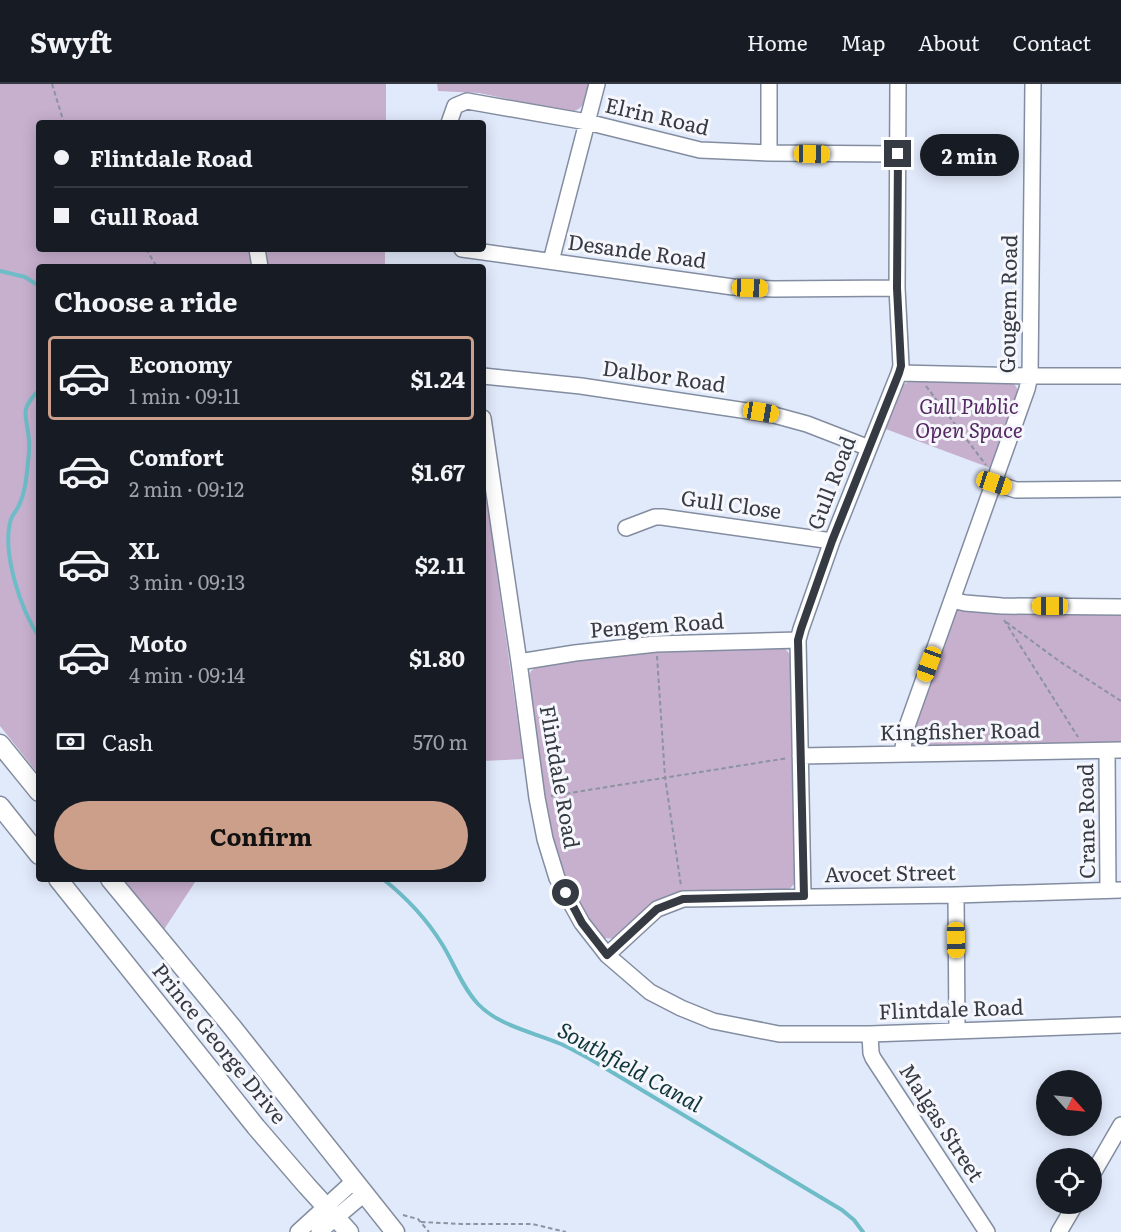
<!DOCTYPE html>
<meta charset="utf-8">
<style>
body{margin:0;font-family:Literata,serif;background:#20242c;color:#f1f3f6;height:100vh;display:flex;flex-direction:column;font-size:22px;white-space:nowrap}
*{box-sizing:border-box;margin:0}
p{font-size:20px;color:#9ea1a6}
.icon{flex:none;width:33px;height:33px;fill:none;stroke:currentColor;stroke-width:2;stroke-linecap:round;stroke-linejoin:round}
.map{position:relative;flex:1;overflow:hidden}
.sheet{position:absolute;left:36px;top:180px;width:450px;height:618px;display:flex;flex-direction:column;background:#171b24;border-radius:6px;box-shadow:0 3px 15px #0003}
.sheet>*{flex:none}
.guide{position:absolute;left:36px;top:36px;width:450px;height:132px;border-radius:6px;box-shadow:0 3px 15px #0003;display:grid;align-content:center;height:132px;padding:0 18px;background:#171b24}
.needle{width:39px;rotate:117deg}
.buttons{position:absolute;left:1036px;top:986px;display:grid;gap:12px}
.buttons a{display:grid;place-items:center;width:66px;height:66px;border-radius:50%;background:#171b24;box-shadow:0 3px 15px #0003;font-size:30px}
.end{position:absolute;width:27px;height:27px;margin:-14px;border:8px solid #363a43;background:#fff;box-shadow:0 0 0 3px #fff}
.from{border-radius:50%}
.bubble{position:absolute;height:42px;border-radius:21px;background:#171b24;box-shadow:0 3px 15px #0003;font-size:20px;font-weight:700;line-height:42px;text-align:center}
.car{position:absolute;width:18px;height:36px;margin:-18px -9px;border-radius:8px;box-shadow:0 0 4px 2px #0007;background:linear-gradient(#f5c518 24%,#345 0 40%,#f5c518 0 76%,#345 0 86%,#f5c518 0)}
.guide b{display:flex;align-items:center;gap:21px;height:57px;font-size:22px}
.guide b+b{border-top:2px solid #363941}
.guide i{width:15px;height:15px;background:#f1f3f6}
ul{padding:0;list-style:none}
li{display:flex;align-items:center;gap:18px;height:84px;margin:0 12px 9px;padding:0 6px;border:3px solid transparent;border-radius:6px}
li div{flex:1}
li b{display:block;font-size:22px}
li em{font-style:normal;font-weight:700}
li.current{border-color:#cb9f89}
li>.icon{width:54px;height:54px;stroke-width:1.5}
h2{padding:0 18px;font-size:27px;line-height:72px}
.pay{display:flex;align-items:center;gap:15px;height:66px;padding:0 18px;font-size:22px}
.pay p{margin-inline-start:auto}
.cta{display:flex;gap:12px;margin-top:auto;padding:12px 18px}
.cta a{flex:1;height:69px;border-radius:36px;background:#cb9f89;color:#111;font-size:24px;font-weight:700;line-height:69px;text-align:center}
header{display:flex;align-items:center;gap:36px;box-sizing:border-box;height:84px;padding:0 30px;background:#171b24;border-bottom:2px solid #363941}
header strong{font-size:28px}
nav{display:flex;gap:33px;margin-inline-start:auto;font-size:21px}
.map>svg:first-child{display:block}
.green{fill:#c7afce}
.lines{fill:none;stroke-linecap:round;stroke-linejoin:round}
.stream{stroke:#6dbcc7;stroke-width:4}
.minor-casing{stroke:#838da0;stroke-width:18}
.major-casing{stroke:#838da0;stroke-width:21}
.path{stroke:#8c93a0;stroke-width:2;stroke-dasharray:4.5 3;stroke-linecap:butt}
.minor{stroke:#fff;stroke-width:15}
.major{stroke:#fff;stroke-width:18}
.route{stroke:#363a43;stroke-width:8}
.labels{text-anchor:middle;stroke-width:6;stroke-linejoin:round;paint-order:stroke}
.street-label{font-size:21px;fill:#363a43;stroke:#f5f7fc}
.park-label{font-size:21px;font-style:italic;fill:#552762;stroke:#f5f7fc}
.water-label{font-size:22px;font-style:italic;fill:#0e353a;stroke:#f5f7fc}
</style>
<header>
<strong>Swyft</strong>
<nav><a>Home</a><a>Map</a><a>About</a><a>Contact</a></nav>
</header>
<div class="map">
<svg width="1121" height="1148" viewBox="0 0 1121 1148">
<rect width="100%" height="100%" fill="#e1eafb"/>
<!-- green -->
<path class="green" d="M0,0H386V39H39V165H385V183H39V691L0,642Z
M437,0H589C586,13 585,27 569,28L479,9L438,7Z
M911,296L1011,298C1016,301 1018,305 1019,310L993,385L883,344L901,302Z
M483,390L523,675L483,677Z
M952,516L1121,523V666L902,670Z
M783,563L789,569L791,577L796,796L794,800L788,807L683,810L616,854C609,855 603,855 597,850L566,798L547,736L528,595L531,587L537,582L589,574L638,568Z
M122,795H197L163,847Z"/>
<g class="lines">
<!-- stream -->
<path class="stream" d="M0,187L25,193L39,202
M39,306C18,328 27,330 29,356C30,366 28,378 27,388C26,398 24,410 20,419C18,425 13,430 11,435C1,468 21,526 39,553
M383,795C407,814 426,834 442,860C454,879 462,903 478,920C499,942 533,948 561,960C570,964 580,970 590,975L842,1126L854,1136L863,1148"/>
<defs>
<path id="minor" d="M449,39L455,22L467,17L587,38L700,66L769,69L898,70
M769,69V0
M257,165L260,183
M462,165L733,203L774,205L897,204
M551,177L597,0
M899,289L1030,292H1121
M483,292L581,302L774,331L807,340L869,364
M483,334L519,578L537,714L545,755L557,794L582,839L607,871L650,908L681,924L713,937L779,950H870L1121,941
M994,399L1016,406L1121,405
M626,444L655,433H662L832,457
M952,516L965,519L1002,522L1121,523
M519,578L575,569L656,560L798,556
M1107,667L1108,806
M902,670L906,645L1027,305L1030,292L1033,0
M800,672L1121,666
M956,811L957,946
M803,812L798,556L801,545L832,457L899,289L901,282L897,204L898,0
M607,871L657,825L683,815L956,811L1121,806
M870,950L871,969L873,974L987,1148
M1092,1091L1121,1041
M298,1148L354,1097
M319,1148L364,1110
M1059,1148L1076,1119"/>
<path id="major" d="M0,660L39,708
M0,722L39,771
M58,795L256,1043L307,1102L349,1148
M110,795L232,943L395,1148"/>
</defs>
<!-- minor casing -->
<use href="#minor" class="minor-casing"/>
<!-- major casing -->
<use href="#major" class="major-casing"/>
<!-- path -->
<path class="path" d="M52,0L64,39
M146,165L157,183H161
M926,302L986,381
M1004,536L1078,653
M1006,538L1059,577L1121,617
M657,572L665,693L681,802
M551,712L788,674
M403,1131L418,1135L429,1148
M421,1138L461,1140H532L566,1148"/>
<!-- minor -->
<use href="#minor" class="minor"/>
<!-- major -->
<use href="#major" class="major"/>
</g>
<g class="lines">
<!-- route -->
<path class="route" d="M566,809L582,839L607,871L657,825L683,815L804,812L798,556L801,545L832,457L899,289L901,282L897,204L898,70"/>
</g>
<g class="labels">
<!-- street labels -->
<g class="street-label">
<text transform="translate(657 33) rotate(13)" y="7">Elrin Road</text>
<text transform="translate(637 168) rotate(8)" y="7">Desande Road</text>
<text transform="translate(1009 220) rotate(-89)" y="7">Gougem Road</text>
<text transform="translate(664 293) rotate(8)" y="7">Dalbor Road</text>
<text transform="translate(832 399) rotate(-69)" y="7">Gull Road</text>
<text transform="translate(731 421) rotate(8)" y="7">Gull Close</text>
<text transform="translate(657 542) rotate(-4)" y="7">Pengem Road</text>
<text transform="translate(960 648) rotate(-1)" y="7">Kingfisher Road</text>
<text transform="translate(559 693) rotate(80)" y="7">Flintdale Road</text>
<text transform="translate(1087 737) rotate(-91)" y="7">Crane Road</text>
<text transform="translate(890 790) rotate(-1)" y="7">Avocet Street</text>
<text transform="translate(951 926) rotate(-2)" y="7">Flintdale Road</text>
<text transform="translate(219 960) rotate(51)" y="7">Prince George Drive</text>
<text transform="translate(941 1039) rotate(57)" y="7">Malgas Street</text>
</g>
<!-- park labels -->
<g class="park-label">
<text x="969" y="330">Gull Public<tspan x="969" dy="24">Open Space</tspan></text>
</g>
<!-- water labels -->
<g class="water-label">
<text transform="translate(630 983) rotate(29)" y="8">Southfield Canal</text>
</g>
</g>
</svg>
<div class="buttons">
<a><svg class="needle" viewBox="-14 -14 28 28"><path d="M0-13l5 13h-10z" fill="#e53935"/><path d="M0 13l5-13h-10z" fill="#9ea1a6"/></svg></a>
<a><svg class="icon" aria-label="locate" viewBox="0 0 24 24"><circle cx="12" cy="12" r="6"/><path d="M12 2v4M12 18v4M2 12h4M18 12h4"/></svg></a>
</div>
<i class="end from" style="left:566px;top:809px"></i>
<i class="end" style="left:898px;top:70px"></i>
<div class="bubble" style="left:920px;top:50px;width:99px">2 min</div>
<i class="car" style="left:812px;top:70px;rotate:91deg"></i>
<i class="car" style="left:750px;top:204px;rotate:92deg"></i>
<i class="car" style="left:761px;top:328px;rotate:99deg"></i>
<i class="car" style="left:994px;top:399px;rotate:108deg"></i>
<i class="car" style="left:1050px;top:522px;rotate:270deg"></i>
<i class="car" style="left:929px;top:580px;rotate:200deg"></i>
<i class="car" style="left:956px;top:856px;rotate:179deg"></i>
<div class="guide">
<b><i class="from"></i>Flintdale Road</b>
<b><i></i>Gull Road</b>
</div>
<section class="sheet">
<h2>Choose a ride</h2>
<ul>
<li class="current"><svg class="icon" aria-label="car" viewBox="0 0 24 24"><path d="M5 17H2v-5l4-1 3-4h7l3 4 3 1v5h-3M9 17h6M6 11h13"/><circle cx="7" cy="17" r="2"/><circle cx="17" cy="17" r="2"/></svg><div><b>Economy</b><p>1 min · 09:11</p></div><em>$1.24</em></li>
<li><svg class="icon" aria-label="car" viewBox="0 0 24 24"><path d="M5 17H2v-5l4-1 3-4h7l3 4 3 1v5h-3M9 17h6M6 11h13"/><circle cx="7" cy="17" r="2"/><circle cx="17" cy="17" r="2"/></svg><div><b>Comfort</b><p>2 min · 09:12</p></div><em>$1.67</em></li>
<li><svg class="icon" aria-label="car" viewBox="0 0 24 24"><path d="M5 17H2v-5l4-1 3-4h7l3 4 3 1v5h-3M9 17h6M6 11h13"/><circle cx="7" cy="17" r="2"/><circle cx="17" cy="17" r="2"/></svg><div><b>XL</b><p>3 min · 09:13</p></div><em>$2.11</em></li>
<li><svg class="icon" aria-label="car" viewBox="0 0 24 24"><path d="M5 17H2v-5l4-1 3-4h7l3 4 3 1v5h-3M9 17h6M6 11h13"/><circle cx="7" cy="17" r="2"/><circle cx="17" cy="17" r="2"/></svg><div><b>Moto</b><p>4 min · 09:14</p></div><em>$1.80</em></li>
</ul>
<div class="pay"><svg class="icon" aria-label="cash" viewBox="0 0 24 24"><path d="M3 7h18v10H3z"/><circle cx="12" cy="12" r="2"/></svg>Cash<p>570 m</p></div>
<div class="cta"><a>Confirm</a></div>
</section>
</div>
